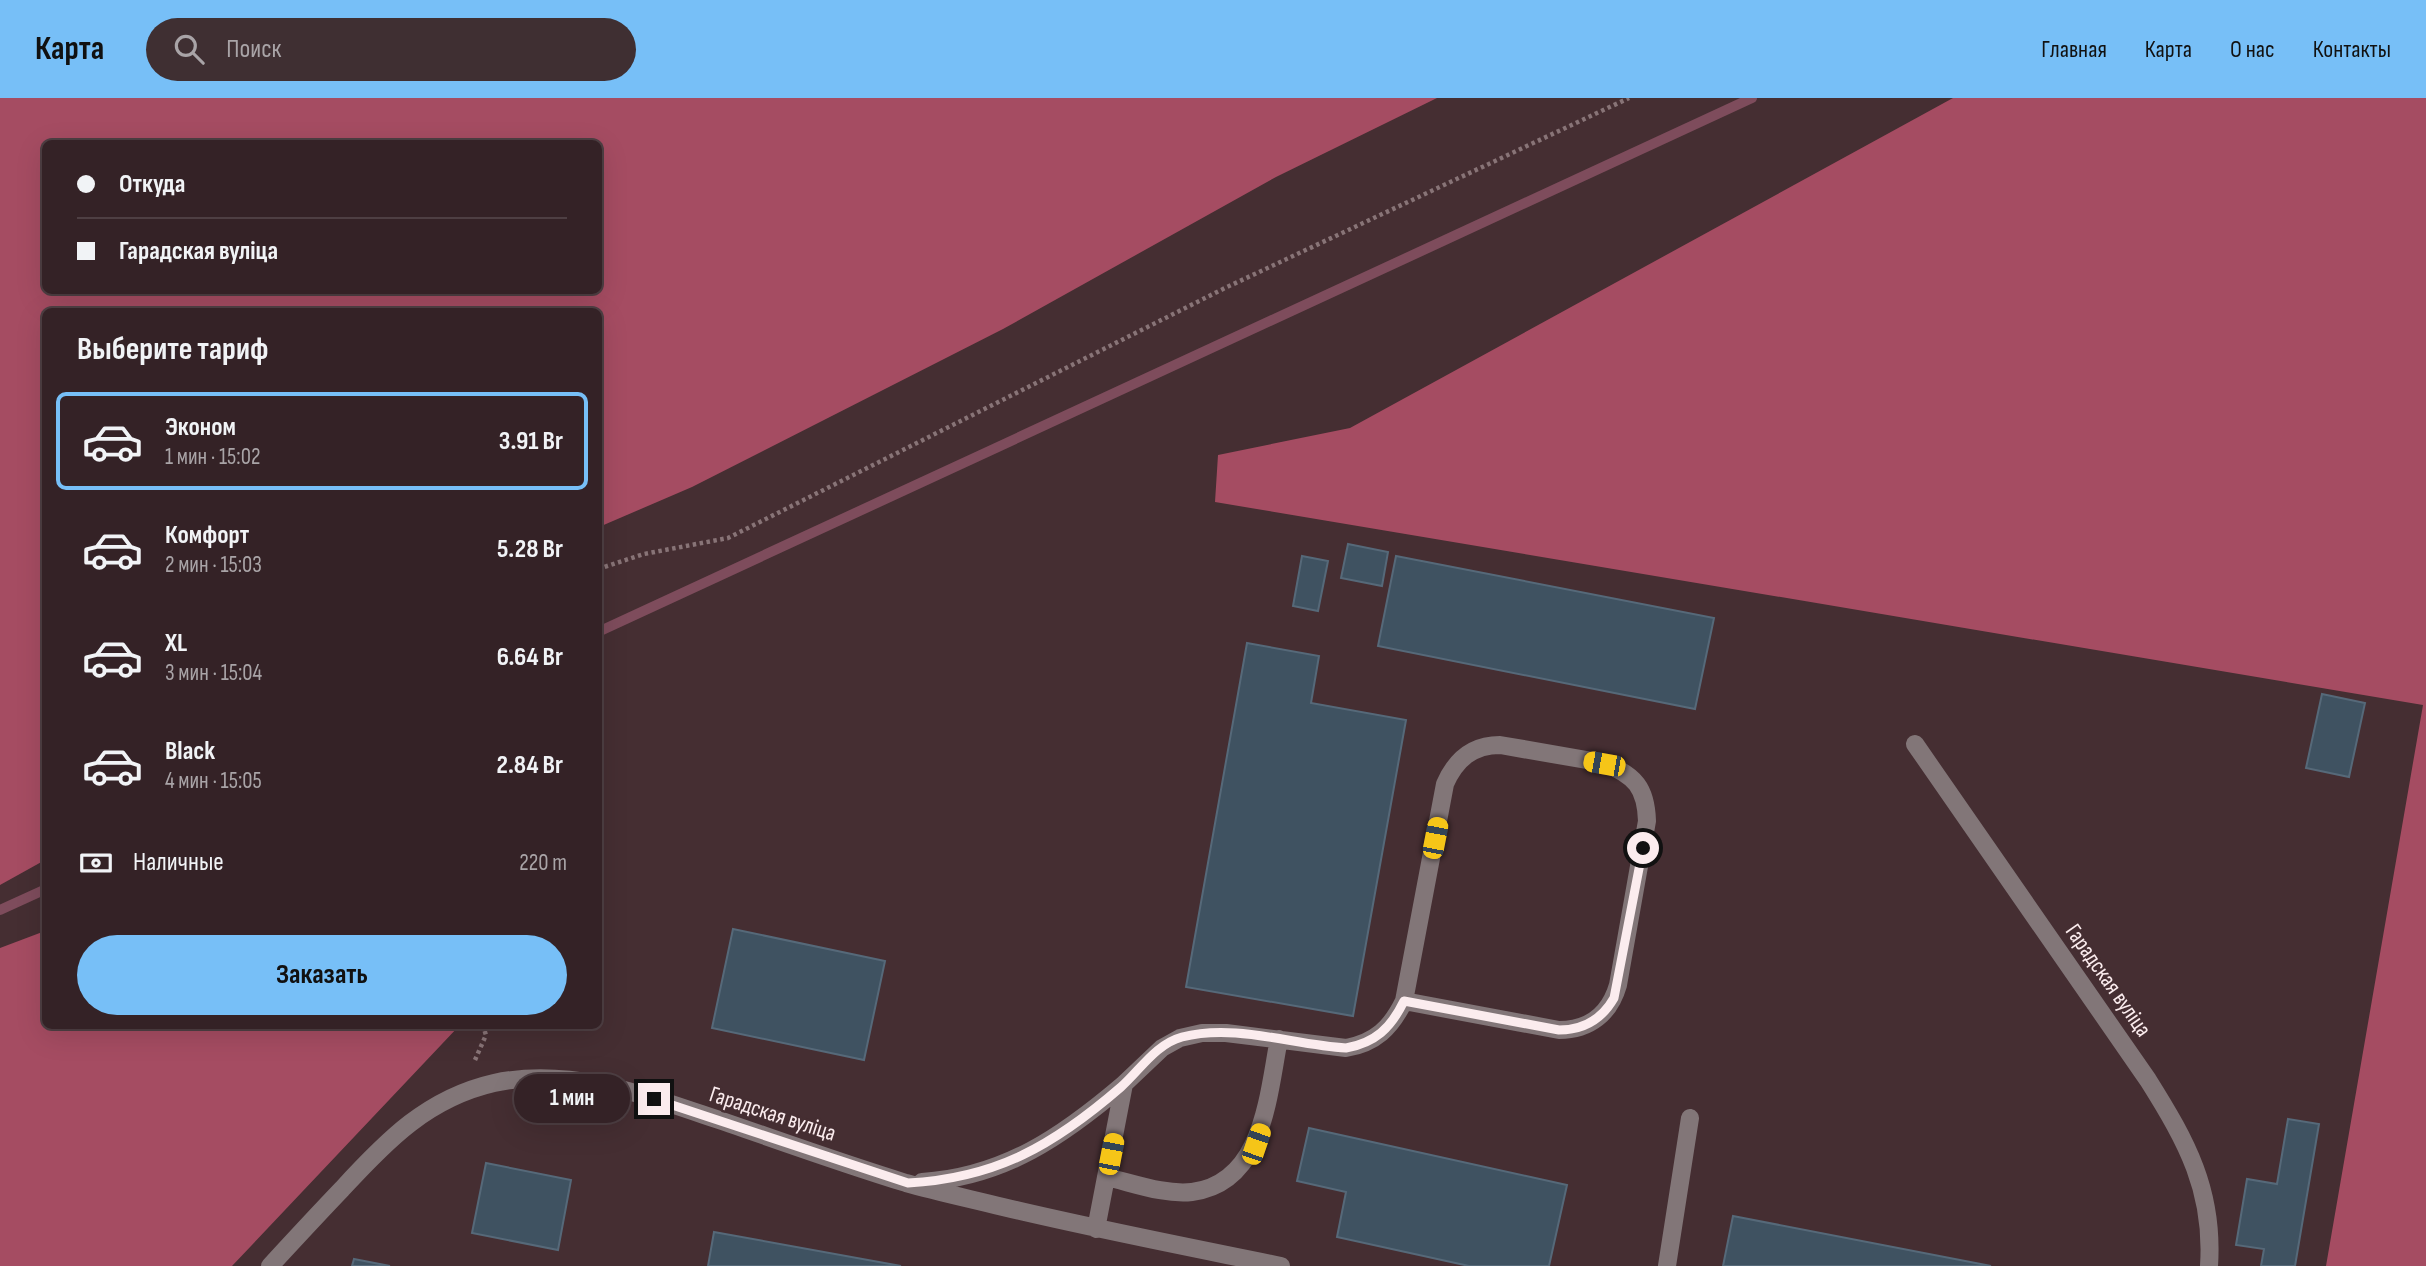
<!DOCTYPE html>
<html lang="ru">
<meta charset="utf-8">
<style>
body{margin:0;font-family:"Sofia Sans Condensed",sans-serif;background:#3f2f32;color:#f1f3f6;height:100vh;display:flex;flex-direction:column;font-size:26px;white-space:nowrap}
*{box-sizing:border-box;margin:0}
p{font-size:23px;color:#a9a4a7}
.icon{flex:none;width:38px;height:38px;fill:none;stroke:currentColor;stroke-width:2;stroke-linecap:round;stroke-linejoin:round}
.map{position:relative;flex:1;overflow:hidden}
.side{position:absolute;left:42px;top:210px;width:560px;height:721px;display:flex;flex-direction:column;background:#342226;border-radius:10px;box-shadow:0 7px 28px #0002,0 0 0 2px #4e3f43}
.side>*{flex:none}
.guide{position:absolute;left:42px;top:42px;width:560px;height:154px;border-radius:10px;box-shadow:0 7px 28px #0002,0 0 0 2px #4e3f43;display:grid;align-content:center;height:154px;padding:0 35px;background:#342226}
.end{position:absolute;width:32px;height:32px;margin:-16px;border:9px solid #fbecee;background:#111;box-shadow:0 0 0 4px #111}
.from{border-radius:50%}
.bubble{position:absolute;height:49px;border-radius:24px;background:#342226;box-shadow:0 7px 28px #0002,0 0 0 2px #4e3f43;font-size:23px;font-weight:700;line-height:49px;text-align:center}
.car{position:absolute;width:21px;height:42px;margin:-21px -10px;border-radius:9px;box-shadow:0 0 5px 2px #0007;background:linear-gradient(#f5c518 24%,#345 0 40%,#f5c518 0 76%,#345 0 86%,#f5c518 0)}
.guide b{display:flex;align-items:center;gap:24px;height:66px;font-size:26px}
.guide b+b{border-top:2px solid #4e3f43}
.guide i{width:18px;height:18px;background:#f1f3f6}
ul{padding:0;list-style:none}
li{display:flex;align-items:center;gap:21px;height:98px;margin:0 14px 10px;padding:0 21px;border:4px solid transparent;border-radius:10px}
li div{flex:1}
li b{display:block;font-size:26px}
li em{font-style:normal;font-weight:700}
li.current{border-color:#77bff7}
li>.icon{width:63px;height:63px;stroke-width:1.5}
h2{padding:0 35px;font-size:32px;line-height:84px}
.pay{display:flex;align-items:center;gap:18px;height:77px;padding:0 35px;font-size:26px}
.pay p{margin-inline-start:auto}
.primary-button{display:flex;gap:14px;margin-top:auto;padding:14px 35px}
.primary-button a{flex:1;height:80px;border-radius:42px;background:#77bff7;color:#111;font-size:28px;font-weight:700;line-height:80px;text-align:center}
header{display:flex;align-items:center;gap:42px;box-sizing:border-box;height:98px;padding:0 35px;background:#77bff7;color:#111}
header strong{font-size:33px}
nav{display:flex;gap:38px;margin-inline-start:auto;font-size:24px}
.search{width:490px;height:63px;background:#3f2f32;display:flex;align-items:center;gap:18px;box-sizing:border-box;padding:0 24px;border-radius:38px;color:#a9a4a7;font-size:26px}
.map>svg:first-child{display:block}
.forest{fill:#a54c62;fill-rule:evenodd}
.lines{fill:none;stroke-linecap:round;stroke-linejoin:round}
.stream{stroke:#7e4c5c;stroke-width:10}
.building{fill:#3f5261;stroke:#566979;stroke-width:2}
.path{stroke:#887477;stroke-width:4.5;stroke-dasharray:3.5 3.5;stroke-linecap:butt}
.minor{stroke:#827678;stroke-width:18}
.route{stroke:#fbecee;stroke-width:9}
.labels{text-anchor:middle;stroke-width:5;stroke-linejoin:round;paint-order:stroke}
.street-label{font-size:23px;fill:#fbecee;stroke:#452e32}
</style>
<header>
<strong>Карта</strong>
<div class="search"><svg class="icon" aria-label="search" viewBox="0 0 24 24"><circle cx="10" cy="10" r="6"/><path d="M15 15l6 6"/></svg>Поиск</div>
<nav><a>Главная</a><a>Карта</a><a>О нас</a><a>Контакты</a></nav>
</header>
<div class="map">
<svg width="2426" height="1168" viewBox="0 0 2426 1168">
<rect width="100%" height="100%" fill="#452e32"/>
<!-- forest -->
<path class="forest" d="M0,0H1437L1276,79L1003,231L692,389L599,429L598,214H46L45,762L0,787ZM46,46H598V192H46Z
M1953,0H2426V1168H2326L2423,607L1215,404L1218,357L1350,330Z
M45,833L46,928H459L232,1168H0V850Z"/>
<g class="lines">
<!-- stream -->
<path class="stream" d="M598,534L1752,0
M0,812L46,791"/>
</g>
<!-- building -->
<path class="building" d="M1348,446L1388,454L1382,488L1341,480Z
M1302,458L1328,463L1318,513L1293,508Z
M1396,458L1714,520L1695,611L1378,548Z
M1247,545L1319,558L1311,605L1406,622L1353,918L1186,889Z
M2322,596L2365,605L2349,679L2306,670Z
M733,831L885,863L864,962L712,930Z
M2288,1021L2319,1026L2295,1168H2261L2264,1151L2236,1147L2247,1081L2277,1086Z
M1309,1030L1567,1087L1549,1168H1469L1337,1139L1346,1094L1297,1083Z
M486,1065L571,1082L558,1152L472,1135Z
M1733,1118L1991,1168H1723Z
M714,1134L901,1168H708Z
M354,1161L390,1168H352Z"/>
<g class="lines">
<!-- path -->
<path class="path" d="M598,471L644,456L728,440L1225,190L1629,0
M475,962L486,937L483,928"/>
<!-- minor -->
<path class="minor" d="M1915,646L2148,982C2187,1044 2214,1093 2209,1168
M1106,1079C1133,1085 1164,1097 1192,1094C1264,1085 1268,996 1279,941
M922,1084C1004,1079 1063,1038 1124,986
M1096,1131L1124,986L1162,950L1180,940L1202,935H1226L1346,950C1375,945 1391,930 1404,903L1445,686C1456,661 1473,647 1500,647L1604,665C1635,677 1646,690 1647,723L1618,887C1610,915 1590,932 1559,932L1404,903
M270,1168C294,1142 318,1116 342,1091C387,1042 428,1000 494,985C572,968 650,999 722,1023C783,1044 844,1066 906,1085C938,1094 971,1101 1003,1109C1095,1131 1188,1149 1281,1168
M1667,1168L1690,1020"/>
</g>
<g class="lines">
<!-- route -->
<path class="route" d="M654,1001L908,1085C997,1080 1054,1047 1121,989C1140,972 1156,946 1182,939C1235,925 1293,947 1346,950C1375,945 1391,930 1404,903L1559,932C1584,932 1602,921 1614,900L1643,750"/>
</g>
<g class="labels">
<!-- street labels -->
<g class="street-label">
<text transform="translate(2109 882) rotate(55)" y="8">Гарадская вуліца</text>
<text transform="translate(773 1015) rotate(18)" y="8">Гарадская вуліца</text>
</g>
</g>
</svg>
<i class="end from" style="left:1643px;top:750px"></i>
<i class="end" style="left:654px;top:1001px"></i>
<div class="bubble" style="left:514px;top:976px;width:116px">1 мин</div>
<i class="car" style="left:1604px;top:666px;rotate:280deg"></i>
<i class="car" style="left:1435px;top:740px;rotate:11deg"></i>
<i class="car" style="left:1256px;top:1046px;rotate:19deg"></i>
<i class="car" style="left:1111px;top:1056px;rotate:11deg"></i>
<div class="guide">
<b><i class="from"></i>Откуда</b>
<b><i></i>Гарадская вуліца</b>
</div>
<section class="side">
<h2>Выберите тариф</h2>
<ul>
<li class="current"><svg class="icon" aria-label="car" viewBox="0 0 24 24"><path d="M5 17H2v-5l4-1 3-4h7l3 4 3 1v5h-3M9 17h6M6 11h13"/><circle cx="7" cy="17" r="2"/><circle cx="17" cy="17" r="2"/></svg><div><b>Эконом</b><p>1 мин · 15:02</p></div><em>3.91 Br</em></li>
<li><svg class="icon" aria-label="car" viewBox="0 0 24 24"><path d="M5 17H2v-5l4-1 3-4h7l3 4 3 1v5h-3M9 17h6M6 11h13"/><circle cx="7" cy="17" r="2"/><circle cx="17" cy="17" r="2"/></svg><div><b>Комфорт</b><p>2 мин · 15:03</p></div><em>5.28 Br</em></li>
<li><svg class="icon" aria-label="car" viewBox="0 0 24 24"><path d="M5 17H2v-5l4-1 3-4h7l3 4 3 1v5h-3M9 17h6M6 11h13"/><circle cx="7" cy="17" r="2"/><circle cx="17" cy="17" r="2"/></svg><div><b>XL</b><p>3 мин · 15:04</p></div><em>6.64 Br</em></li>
<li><svg class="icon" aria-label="car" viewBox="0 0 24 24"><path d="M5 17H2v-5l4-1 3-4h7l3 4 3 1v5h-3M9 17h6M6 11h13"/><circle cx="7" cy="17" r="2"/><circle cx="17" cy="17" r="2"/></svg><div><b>Black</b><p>4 мин · 15:05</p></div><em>2.84 Br</em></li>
</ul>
<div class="pay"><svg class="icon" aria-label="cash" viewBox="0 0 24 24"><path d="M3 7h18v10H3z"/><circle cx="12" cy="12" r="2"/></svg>Наличные<p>220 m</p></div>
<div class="primary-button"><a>Заказать</a></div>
</section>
</div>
